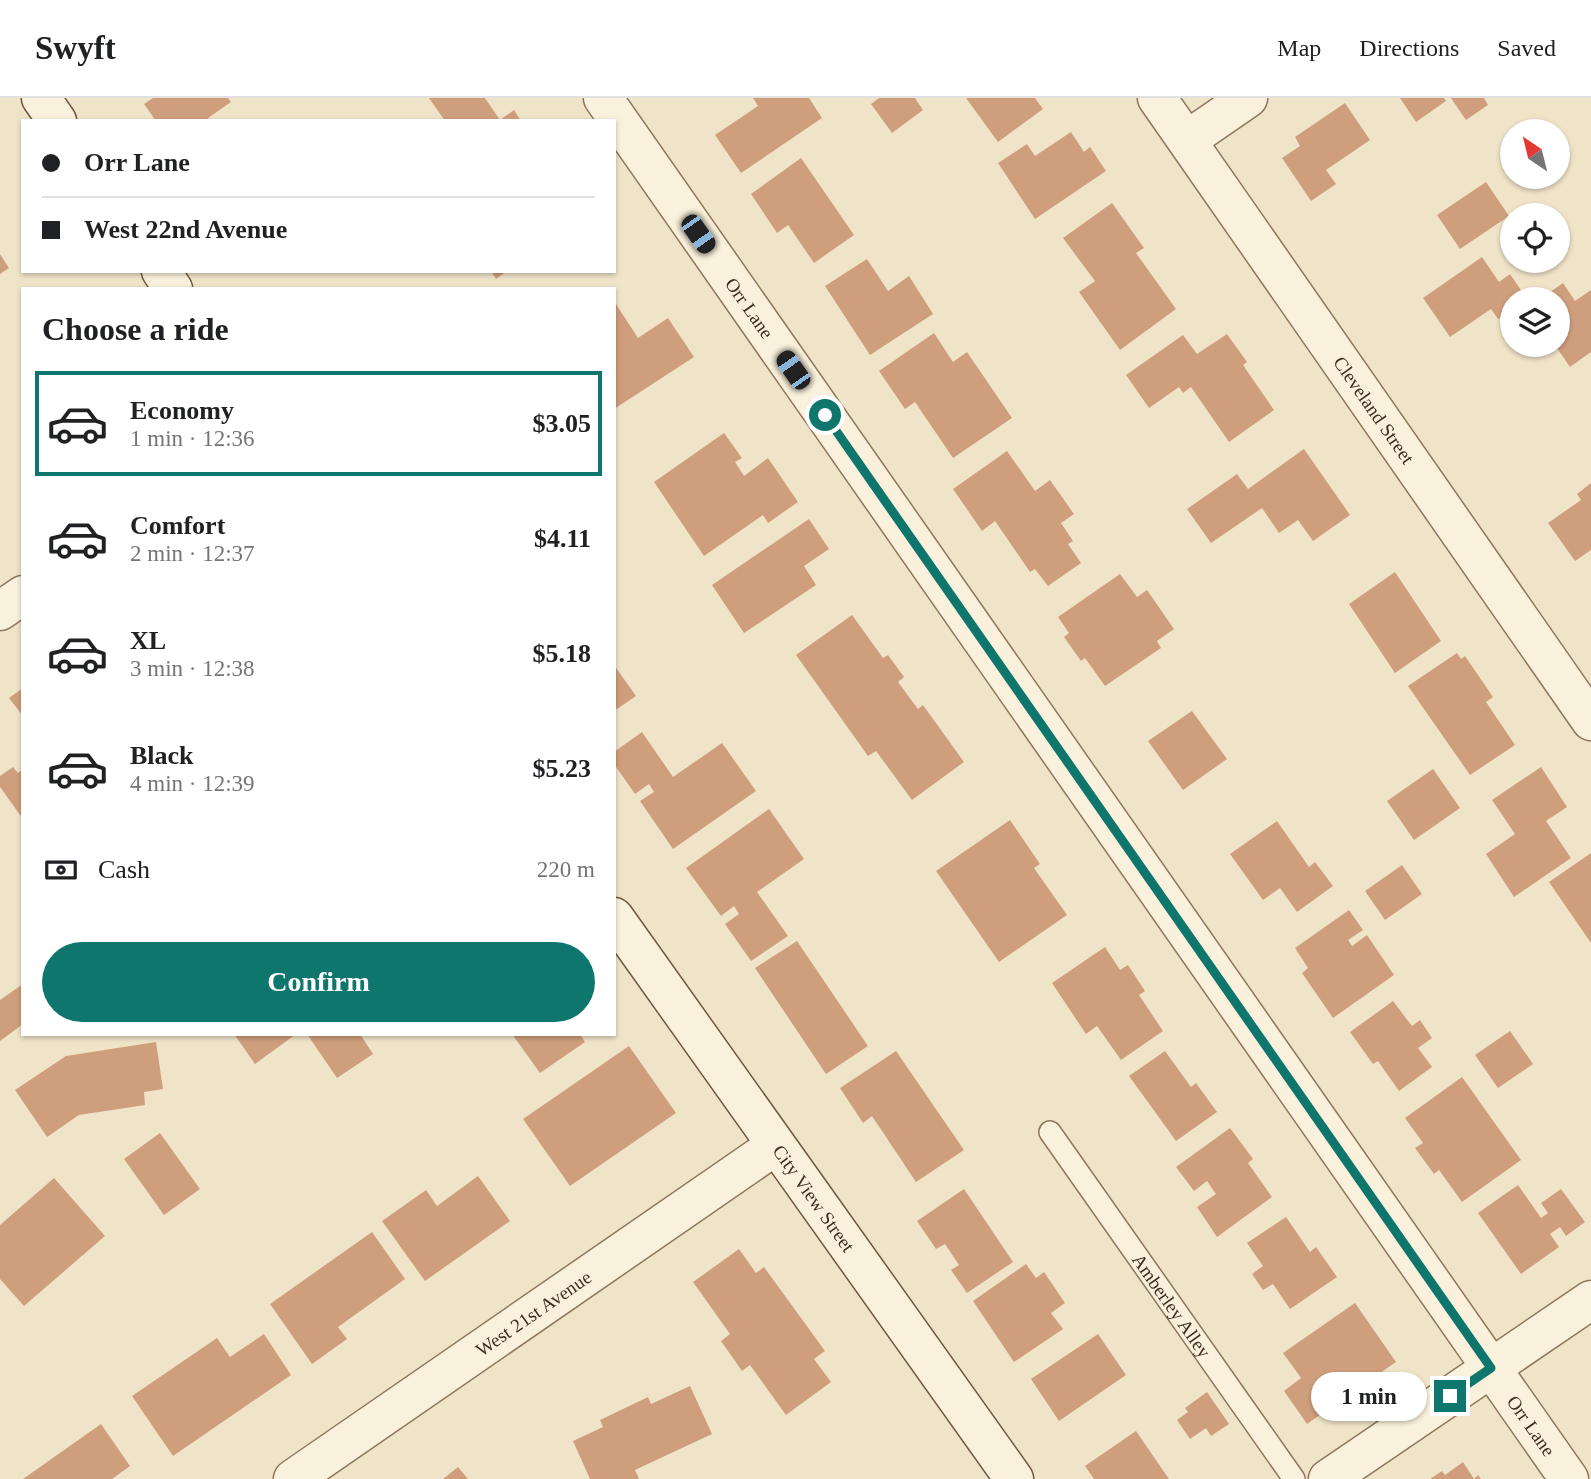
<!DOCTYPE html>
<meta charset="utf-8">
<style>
body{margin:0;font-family:Georgia,serif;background:#f2f2f2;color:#202124;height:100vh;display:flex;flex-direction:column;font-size:26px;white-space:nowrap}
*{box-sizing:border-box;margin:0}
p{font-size:23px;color:#757577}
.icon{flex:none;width:38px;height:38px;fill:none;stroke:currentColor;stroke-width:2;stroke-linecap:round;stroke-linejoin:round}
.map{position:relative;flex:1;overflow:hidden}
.details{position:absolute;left:21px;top:189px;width:595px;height:749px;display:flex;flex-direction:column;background:#fff;border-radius:0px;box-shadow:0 2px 5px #0004}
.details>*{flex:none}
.guide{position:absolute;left:21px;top:21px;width:595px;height:154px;border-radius:0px;box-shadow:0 2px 5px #0004;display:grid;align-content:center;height:154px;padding:0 21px;background:#fff}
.needle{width:46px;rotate:325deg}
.controls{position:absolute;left:1500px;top:21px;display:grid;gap:14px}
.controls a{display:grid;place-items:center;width:70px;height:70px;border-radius:50%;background:#fff;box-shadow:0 2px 5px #0004;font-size:35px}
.end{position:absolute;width:32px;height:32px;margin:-16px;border:9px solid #0f766e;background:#fff;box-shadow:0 0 0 4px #fff}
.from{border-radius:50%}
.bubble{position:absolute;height:49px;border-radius:24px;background:#fff;box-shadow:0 2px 5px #0004;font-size:23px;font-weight:700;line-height:49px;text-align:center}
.car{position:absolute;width:21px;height:42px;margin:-21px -10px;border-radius:9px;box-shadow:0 0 5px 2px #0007;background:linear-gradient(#222 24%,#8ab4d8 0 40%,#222 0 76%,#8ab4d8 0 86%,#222 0)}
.guide b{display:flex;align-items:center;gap:24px;height:66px;font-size:26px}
.guide b+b{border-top:2px solid #e0e0e0}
.guide i{width:18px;height:18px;background:#202124}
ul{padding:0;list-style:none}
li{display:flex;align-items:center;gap:21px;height:105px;margin:0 14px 10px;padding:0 7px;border:4px solid transparent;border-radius:0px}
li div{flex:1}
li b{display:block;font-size:26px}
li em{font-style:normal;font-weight:700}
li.selected{border-color:#0f766e}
li>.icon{width:63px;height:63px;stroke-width:1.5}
h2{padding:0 21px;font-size:32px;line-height:84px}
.pay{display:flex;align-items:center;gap:18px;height:77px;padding:0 21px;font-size:26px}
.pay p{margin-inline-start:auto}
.primary-button{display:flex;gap:14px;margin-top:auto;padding:14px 21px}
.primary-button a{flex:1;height:80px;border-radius:42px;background:#0f766e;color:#fff;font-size:28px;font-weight:700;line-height:80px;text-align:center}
header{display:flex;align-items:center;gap:42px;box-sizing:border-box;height:98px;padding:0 35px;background:#fff;border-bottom:2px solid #e0e0e0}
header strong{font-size:33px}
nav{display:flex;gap:38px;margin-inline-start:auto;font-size:24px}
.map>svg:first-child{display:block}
.building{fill:#cf9f7d}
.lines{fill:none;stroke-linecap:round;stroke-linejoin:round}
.lane-casing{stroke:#8d765c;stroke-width:24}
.street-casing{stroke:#8d765c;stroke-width:41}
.secondary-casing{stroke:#6f573f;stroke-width:41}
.lane{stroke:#faf1dc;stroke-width:21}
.street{stroke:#faf1dc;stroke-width:38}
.secondary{stroke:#faf1dc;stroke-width:38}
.route{stroke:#0f766e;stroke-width:9}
.labels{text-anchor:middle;stroke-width:6;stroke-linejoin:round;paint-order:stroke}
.street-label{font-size:19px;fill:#3d2e20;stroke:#f7eed8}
</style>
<header>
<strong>Swyft</strong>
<nav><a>Map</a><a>Directions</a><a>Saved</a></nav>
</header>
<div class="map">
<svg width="1591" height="1381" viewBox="0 0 1591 1381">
<rect width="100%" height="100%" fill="#f0e4c8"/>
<!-- building -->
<path class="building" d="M153,0H228L231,4L208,20L210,23H156L144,6Z
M429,0H485L500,22L514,12L521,23H445Z
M753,0H809L822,20L741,75L715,37L758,8Z
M879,0H915L923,12L892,35L871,6Z
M966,0H1035L1043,11L998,44Z
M1400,0H1444L1446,3L1416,24Z
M1451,0H1484L1488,7L1466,22Z
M1345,5L1370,42L1326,72L1336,86L1311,103L1282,60L1300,48L1295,39Z
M1071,34L1084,54L1090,49L1106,73L1035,121L998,65L1027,46L1035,58Z
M801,60L854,137L814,165L788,127L777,135L751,96Z
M1486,84L1509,118L1460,151L1437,117Z
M1112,105L1144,150L1136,155L1176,211L1120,252L1079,194L1095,183L1063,140Z
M0,156L9,170L0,176Z
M1482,159L1499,184L1510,176L1527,201H1512V212L1498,221L1491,211L1450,239L1423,200Z
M867,161L888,193L909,178L933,216L870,257L825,188Z
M491,173H507L496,181Z
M1563,185L1575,203L1591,192V254L1570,269L1555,247H1558V201H1540Z
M614,203L638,240L668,220L694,259L614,311Z
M934,235L953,264L967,254L1012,320L953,360L915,304L905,311L879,273Z
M1227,236L1247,264L1243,267L1274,312L1229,344L1191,289L1183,295L1179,289L1149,310L1126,277L1183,237L1197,256Z
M724,335L742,360L735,364L744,378L768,360L798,404L768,425L763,417L704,458L654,384Z
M1304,351L1350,417L1313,443L1298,422L1279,435L1262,410L1211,445L1187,411L1237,376L1248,391Z
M1007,353L1035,393L1050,382L1074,416L1061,425L1073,443L1068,446L1081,465L1048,488L1035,471L1030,474L995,423L982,433L953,391Z
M1591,385V452L1575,463L1548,425L1581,402L1577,396Z
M809,421L829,451L804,468L816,487L744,535L712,487Z
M1395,474L1441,543L1395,575L1349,506Z
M1120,476L1137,499L1147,492L1174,531L1157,543L1161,550L1105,588L1085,560L1081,563L1064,539L1069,535L1058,519Z
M852,517L883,560L888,557L904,579L898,584L918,611L923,607L964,664L912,702L876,653L868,658L796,557Z
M1457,555L1461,561L1465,558L1493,599L1486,604L1515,647L1470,677L1408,588Z
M614,567L636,598L614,613Z
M23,590V618L9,600Z
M1192,613L1227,661L1183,692L1148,643Z
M642,634L673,679L722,645L756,693L673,751L640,703L654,694L649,686L635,696L614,666V654Z
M13,669L18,675L23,671V721L0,689V678Z
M1541,669L1567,709L1546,723L1571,760L1514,799L1486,756L1515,736L1492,702Z
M1433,671L1460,710L1414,742L1387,703Z
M769,711L804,761L757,794L788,838L751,863L725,826L739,816L734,808L721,818L686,770Z
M1010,722L1040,766L1034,770L1067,817L999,864L936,773Z
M1277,723L1309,769L1315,764L1333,788L1297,814L1280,790L1263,802L1230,756Z
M1591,755V845L1549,784Z
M1402,767L1422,796L1385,822L1365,793Z
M1349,812L1363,832L1348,842L1352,848L1367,837L1394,877L1333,920L1302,875L1308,870L1295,850Z
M797,843L868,948L826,976L755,870Z
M1105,849L1120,872L1128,867L1145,893L1139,897L1163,933L1121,962L1097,928L1086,936L1052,885Z
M23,886V926L0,943V902Z
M1393,903L1412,928L1420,922L1432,940L1418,950L1432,969L1399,993L1378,963L1373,966L1350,934Z
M1510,933L1533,966L1498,990L1475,957Z
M234,936H296L255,966Z
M307,936H360L373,956L337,980Z
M512,936H580L585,944L540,975Z
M156,944L163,991L144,994L145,1007L79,1017L47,1039L15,992L66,958Z
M629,948L676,1015L570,1088L523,1021Z
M896,953L964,1052L916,1084L872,1018L863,1025L840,990Z
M1165,953L1191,989L1196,985L1217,1014L1176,1043L1129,978Z
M1462,979L1521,1062L1462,1104L1439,1072L1434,1076L1415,1050L1423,1045L1405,1020Z
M1230,1030L1253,1061L1248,1065L1272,1099L1217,1139L1197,1109L1216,1096L1207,1083L1194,1093L1176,1069Z
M160,1035L200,1091L164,1117L124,1061Z
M478,1078L510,1123L425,1183L382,1123L426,1092L437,1108Z
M54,1080L105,1138L24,1208L0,1181V1127Z
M1518,1087L1541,1120L1548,1115L1541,1105L1561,1091L1585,1124L1566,1138L1560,1129L1550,1136L1559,1149L1521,1176L1478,1115Z
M964,1091L1013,1164L967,1195L951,1172L959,1167L945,1146L936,1151L917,1123Z
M1286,1119L1310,1154L1316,1149L1337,1179L1290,1211L1273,1186L1263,1192L1252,1176L1263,1168L1247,1145Z
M372,1134L405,1181L338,1229L347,1241L312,1266L270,1206Z
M739,1151L756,1175L764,1169L825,1253L814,1261L831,1284L786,1317L750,1267L742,1273L721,1243L730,1236L693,1184Z
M1026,1166L1036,1180L1044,1174L1065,1205L1051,1215L1063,1231L1014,1264L973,1203Z
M1355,1205L1396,1264L1307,1326L1284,1293L1301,1280L1283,1255Z
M264,1236L291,1277L173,1358L132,1298L217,1240L230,1259Z
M1098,1236L1126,1277L1059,1323L1031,1281Z
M690,1288L712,1336L635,1372L639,1381H590L573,1343L603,1329L600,1322L648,1299L651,1306Z
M1207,1294L1229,1326L1211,1338L1206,1330L1190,1341L1177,1322L1188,1314L1185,1310Z
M101,1326L130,1368L112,1381H23Z
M1136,1333L1169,1381H1094L1085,1368Z
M1463,1364L1474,1381L1478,1377L1481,1381H1430L1442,1373L1445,1377Z
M458,1369L468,1381H443Z"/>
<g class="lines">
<defs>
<g id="lane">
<path id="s1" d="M1050,1034L1294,1381"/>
</g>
<g id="street">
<path id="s2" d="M603,0L1569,1381"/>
<path id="s3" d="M1157,0L1591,623"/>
<path d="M1187,42L1248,0"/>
<path d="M0,513L23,497"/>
<path id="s4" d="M293,1381L775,1048"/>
<path d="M1328,1381L1591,1202"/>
</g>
<g id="secondary">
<path d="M41,0L57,23"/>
<path d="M161,173L173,191"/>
<path id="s5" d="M614,819L1014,1381"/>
</g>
</defs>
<!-- lane casing -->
<use href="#lane" class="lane-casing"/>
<!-- street casing -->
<use href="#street" class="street-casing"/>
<!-- secondary casing -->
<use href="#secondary" class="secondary-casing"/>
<!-- lane -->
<use href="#lane" class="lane"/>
<!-- street -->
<use href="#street" class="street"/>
<!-- secondary -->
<use href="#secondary" class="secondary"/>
</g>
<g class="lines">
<!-- route -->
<path class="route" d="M825,317L1491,1270L1450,1298"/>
</g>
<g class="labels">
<!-- street labels -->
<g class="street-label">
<text dy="7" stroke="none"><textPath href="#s2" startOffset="256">Orr Lane</textPath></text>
<text dy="7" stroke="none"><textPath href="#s3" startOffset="380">Cleveland Street</textPath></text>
<text dy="7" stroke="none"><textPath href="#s5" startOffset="345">City View Street</textPath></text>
<text dy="7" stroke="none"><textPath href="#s1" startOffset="212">Amberley Alley</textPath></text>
<text dy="7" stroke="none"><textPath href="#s4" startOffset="292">West 21st Avenue</textPath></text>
<text dy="7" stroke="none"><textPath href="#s2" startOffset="1620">Orr Lane</textPath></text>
</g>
</g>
</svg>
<div class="controls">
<a><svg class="needle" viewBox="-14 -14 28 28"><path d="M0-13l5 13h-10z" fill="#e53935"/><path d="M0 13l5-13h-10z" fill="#757577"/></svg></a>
<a><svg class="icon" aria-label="locate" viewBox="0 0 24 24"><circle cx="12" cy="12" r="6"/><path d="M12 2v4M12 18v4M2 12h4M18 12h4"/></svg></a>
<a><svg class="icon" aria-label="layers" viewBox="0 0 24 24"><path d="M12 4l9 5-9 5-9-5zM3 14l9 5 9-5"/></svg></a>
</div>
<i class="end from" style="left:825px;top:317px"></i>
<i class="end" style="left:1450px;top:1298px"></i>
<div class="bubble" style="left:1311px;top:1274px;width:116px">1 min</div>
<i class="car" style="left:698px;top:136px;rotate:145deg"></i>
<i class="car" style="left:793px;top:272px;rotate:325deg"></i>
<div class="guide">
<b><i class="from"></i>Orr Lane</b>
<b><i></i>West 22nd Avenue</b>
</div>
<section class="details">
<h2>Choose a ride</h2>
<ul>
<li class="selected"><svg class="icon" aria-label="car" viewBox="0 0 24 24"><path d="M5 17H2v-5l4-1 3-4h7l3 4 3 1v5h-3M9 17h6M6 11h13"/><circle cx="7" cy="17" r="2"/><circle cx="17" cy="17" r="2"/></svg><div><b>Economy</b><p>1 min · 12:36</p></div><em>$3.05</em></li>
<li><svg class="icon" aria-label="car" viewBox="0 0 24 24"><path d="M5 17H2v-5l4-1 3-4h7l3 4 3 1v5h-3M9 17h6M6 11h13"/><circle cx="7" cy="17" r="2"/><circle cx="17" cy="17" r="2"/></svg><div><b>Comfort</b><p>2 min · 12:37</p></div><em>$4.11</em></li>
<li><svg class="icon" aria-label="car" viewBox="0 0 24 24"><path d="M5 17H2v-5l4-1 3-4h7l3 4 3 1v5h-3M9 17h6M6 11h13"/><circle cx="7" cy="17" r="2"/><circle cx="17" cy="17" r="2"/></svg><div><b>XL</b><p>3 min · 12:38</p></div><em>$5.18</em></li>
<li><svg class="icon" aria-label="car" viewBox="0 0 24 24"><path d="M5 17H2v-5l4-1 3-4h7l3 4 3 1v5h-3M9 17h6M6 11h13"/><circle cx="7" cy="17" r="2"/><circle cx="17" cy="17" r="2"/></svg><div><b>Black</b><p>4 min · 12:39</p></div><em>$5.23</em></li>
</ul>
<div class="pay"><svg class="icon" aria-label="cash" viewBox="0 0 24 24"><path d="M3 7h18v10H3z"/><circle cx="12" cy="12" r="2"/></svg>Cash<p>220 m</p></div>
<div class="primary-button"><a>Confirm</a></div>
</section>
</div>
